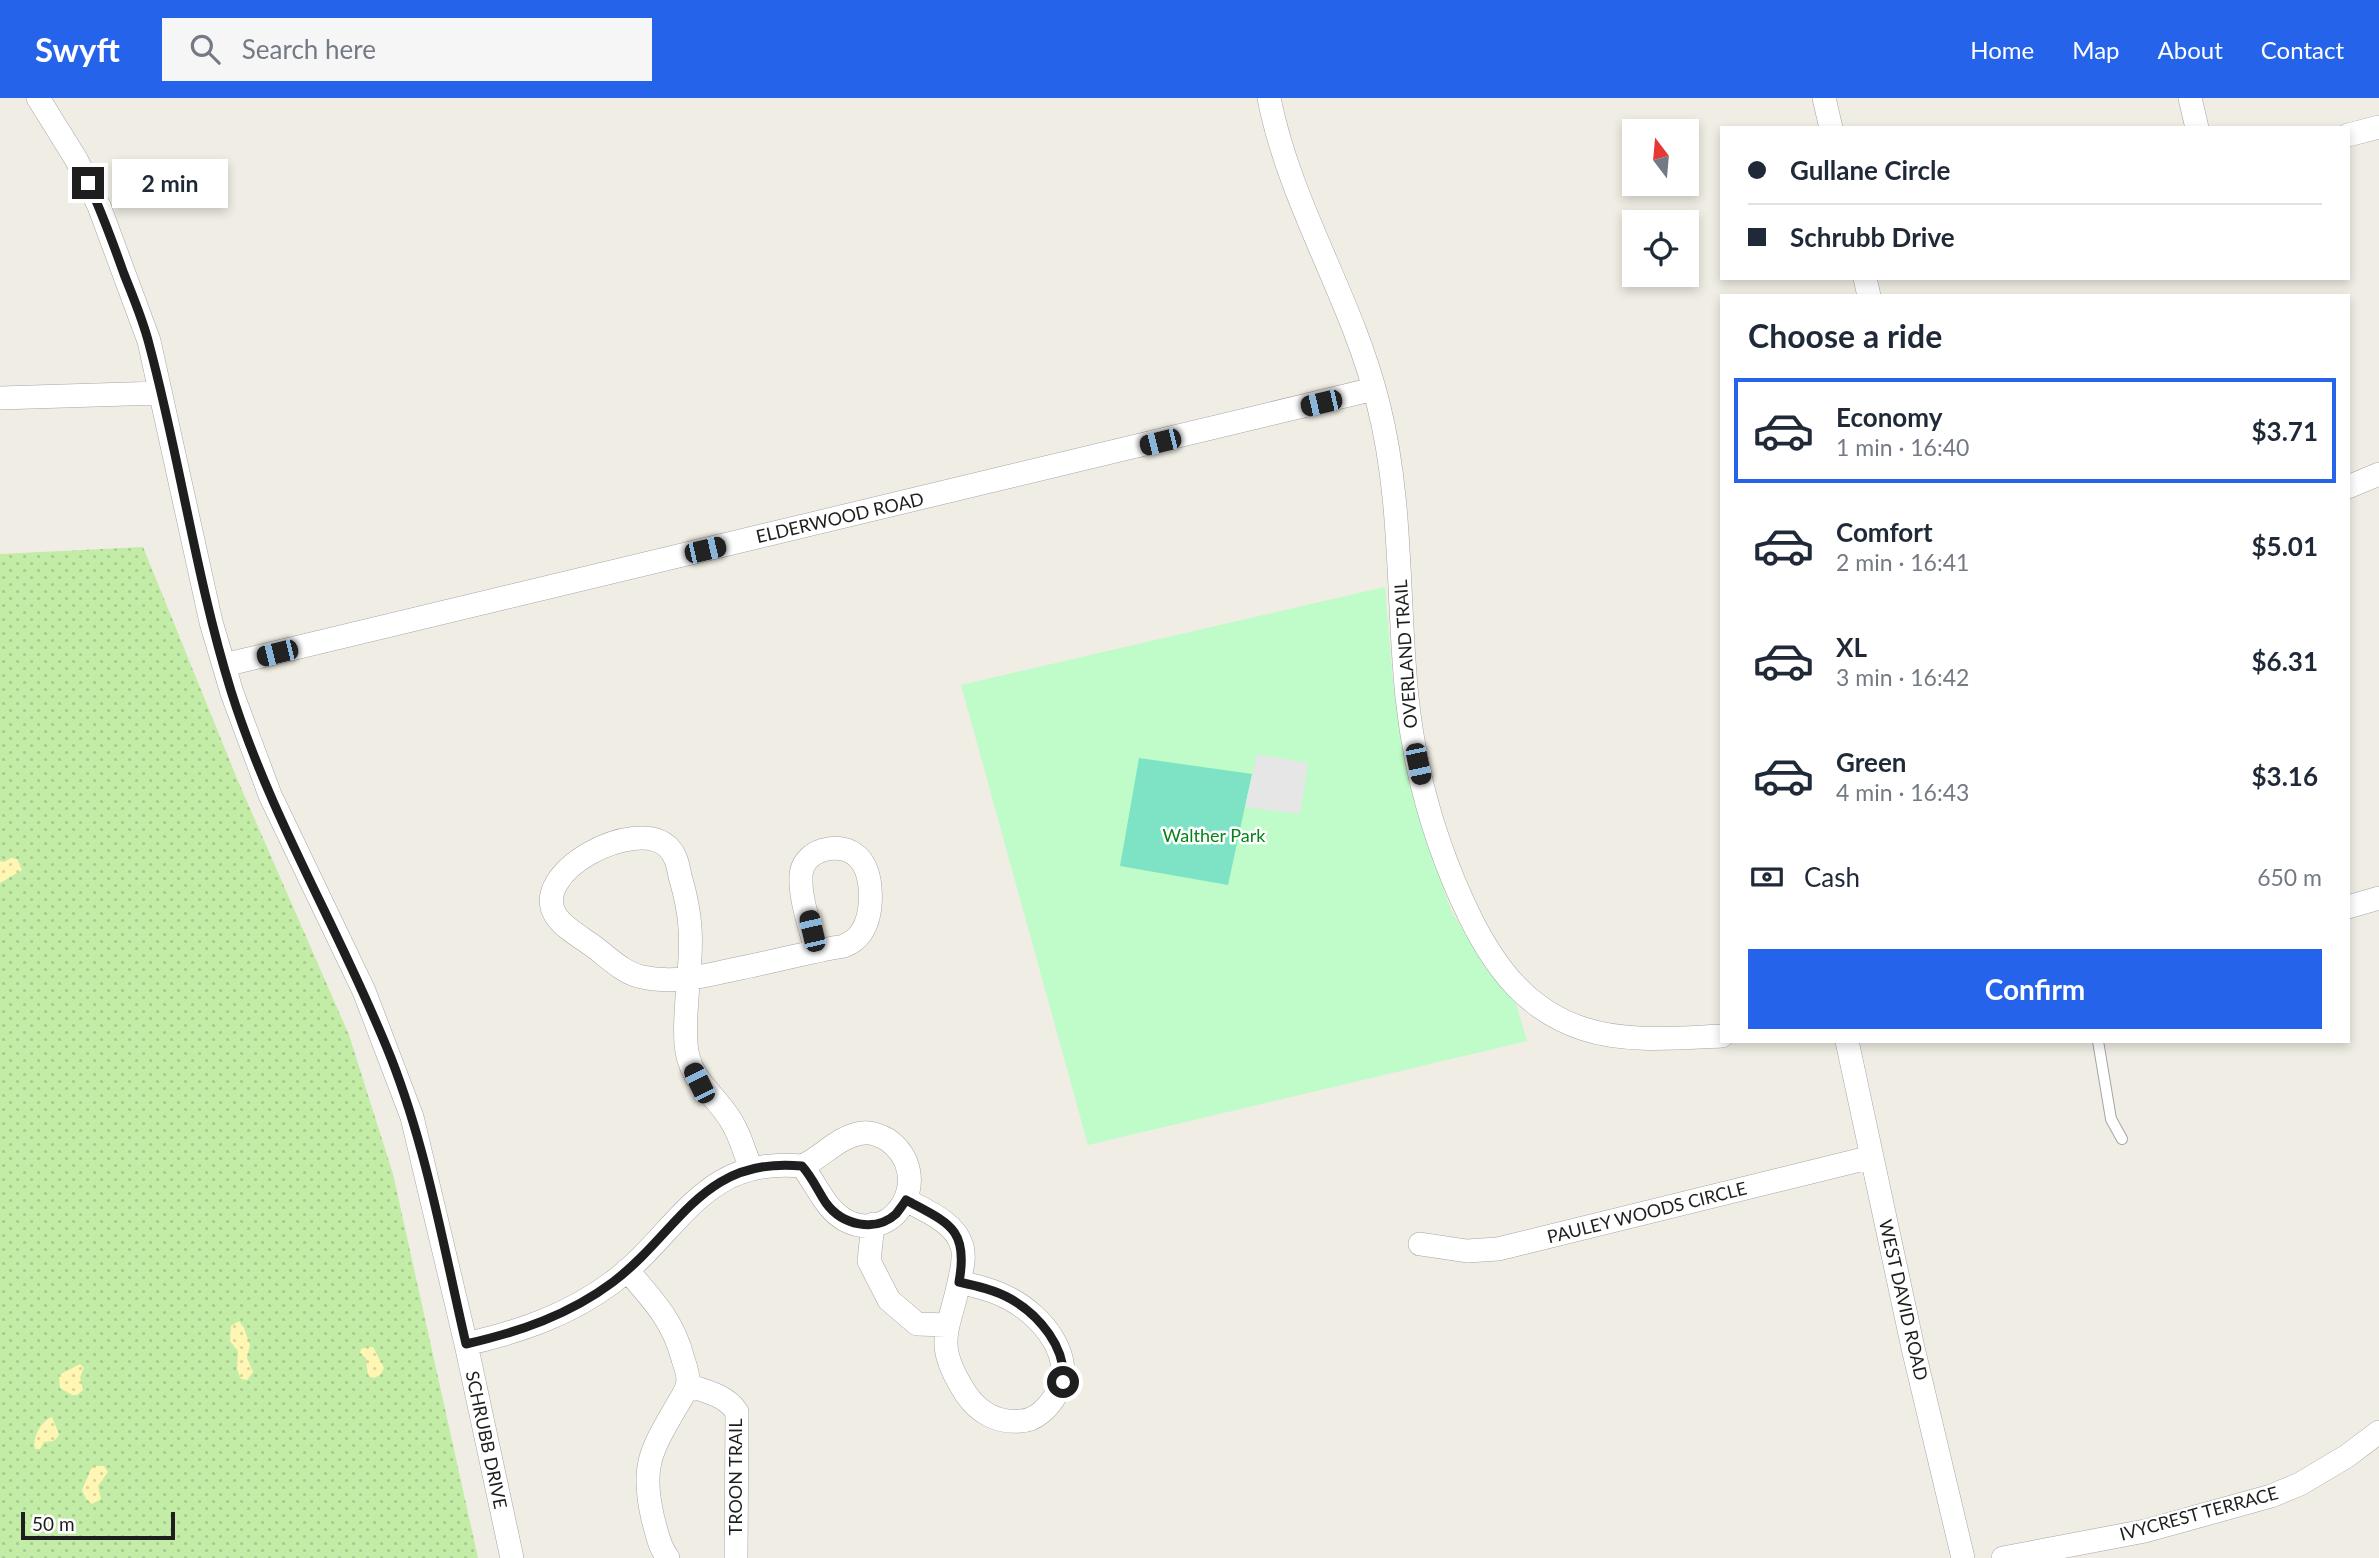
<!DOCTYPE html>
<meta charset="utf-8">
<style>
body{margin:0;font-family:Lato,sans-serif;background:#f6f6f7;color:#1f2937;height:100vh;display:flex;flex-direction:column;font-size:26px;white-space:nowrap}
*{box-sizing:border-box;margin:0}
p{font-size:23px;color:#747a83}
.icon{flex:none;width:38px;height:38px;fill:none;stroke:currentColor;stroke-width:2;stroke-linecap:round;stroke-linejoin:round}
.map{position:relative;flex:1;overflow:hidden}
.panel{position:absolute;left:1720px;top:196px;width:630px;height:749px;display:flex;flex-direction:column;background:#fff;border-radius:0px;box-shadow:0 4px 10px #0003}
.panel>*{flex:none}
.top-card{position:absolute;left:1720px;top:28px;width:630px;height:154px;border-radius:0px;box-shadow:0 4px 10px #0003;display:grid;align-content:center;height:154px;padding:0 28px;background:#fff}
.needle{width:46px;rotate:344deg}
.tools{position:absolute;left:1622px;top:21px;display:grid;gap:14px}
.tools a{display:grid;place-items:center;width:77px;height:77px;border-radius:0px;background:#fff;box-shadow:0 4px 10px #0003;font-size:35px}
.scale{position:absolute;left:21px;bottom:18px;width:154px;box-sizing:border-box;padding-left:7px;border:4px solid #1e1e1e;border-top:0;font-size:19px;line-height:24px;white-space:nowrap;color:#1e1e1e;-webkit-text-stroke:5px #fff;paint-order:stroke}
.end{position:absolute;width:32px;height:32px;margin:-16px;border:9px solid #1e1e1e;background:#fff;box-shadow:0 0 0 4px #fff}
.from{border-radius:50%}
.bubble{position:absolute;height:49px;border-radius:0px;background:#fff;box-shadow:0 4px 10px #0003;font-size:23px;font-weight:700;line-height:49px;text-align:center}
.car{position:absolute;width:21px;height:42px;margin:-21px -10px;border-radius:9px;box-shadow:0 0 5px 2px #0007;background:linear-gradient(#222 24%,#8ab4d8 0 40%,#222 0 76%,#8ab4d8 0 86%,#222 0)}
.top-card b{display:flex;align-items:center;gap:24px;height:66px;font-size:26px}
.top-card b+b{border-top:2px solid #e0e1e3}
.top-card i{width:18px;height:18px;background:#1f2937}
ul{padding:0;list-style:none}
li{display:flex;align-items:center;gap:21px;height:105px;margin:0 14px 10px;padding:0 14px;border:4px solid transparent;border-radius:0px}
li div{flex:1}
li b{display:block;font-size:26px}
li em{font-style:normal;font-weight:700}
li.current{border-color:#2563eb}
li>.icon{width:63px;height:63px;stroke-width:1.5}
h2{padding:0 28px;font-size:32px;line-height:84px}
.pay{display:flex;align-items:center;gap:18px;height:77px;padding:0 28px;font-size:26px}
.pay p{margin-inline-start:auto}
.cta{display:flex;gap:14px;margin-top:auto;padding:14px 28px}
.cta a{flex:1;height:80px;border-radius:0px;background:#2563eb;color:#fff;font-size:28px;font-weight:700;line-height:80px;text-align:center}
header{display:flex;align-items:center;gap:42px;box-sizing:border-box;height:98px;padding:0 35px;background:#2563eb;color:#fff}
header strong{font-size:33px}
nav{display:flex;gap:38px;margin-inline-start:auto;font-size:24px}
.search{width:490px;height:63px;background:#f6f6f7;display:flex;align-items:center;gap:18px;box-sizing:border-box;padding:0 24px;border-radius:0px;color:#747a83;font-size:26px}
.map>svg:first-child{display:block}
.grass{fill:url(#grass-dots)}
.sand{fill:url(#sand-dots)}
.park{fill:#bffcc9}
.pitch{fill:#7ee3c4}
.parking{fill:#e6e6e6}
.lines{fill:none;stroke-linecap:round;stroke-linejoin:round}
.service-casing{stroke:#a5a5a5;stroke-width:12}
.minor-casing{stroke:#a5a5a5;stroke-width:24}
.service{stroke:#fff;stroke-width:10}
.minor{stroke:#fff;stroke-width:23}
.route{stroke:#1e1e1e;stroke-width:9}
.labels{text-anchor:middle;stroke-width:5;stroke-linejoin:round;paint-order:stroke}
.street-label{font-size:18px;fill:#1e1e1e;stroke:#fff}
.park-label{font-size:18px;fill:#06821b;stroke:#fff}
</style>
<header>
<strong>Swyft</strong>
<div class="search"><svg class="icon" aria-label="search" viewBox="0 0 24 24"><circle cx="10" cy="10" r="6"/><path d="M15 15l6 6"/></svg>Search here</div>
<nav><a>Home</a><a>Map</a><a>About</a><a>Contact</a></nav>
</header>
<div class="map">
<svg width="2379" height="1460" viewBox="0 0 2379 1460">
<defs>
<pattern id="grass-dots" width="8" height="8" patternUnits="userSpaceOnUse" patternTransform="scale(1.75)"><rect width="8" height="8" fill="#c3eca7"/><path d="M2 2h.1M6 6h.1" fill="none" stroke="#a7ca8f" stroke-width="1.8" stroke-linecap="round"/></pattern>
<pattern id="sand-dots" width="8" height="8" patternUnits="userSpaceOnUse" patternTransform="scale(1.75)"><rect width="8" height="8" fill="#fff6b3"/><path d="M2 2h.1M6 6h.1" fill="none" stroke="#dad29a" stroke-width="1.8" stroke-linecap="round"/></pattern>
</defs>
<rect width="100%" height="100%" fill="#f0ede4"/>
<!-- grass -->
<path class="grass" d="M143,449L238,683L349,937L393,1076L478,1460H0V456Z"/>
<!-- sand -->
<path class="sand" d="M11,760L17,761L22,772L0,785V763L4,764Z
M239,1223L244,1230L250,1247L247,1260L253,1274L247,1282L241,1281L237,1271L238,1253L230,1243L231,1228Z
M368,1249H373L384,1270L380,1277L374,1280L368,1278L366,1260L360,1255L361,1251Z
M80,1266L84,1270L80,1279L83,1292L77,1297H72L60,1290L59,1277Z
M52,1319L59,1336C56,1344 51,1343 44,1344L40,1351H35C32,1340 41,1323 52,1319Z
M95,1368H104L108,1374L98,1388L101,1401L92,1406L86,1401L82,1392L91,1371Z"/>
<!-- park -->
<path class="park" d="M1385,489L1392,574L1403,652L1422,728L1451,812L1485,870L1514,899L1527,943L1088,1047L961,587Z"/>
<!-- pitch -->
<path class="pitch" d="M1139,660L1252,676L1228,787L1120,768Z"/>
<!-- parking -->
<path class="parking" d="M1257,656L1308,665L1300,716L1245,709Z"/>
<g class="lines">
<defs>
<path id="service" d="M2098,943L2111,1021L2122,1041"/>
<path id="minor" d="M38,0L76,61L99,108L149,243L211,524L232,595L270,697L364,893L412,1019L466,1246L512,1460
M1269,0C1290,107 1352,200 1378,305C1403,402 1397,501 1407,599C1415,676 1437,752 1471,821C1496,871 1528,913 1584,931C1627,945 1677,940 1722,938
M1824,0L1831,30
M2190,0L2197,30
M2348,37L2379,29
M1865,180L1869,198
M0,300L160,295
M2348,389L2379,376
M224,567L1374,291
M2348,809L2379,800
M1847,943L1913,1250L1963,1460
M751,1070C745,1056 741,1040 733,1026C717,996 689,985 686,946C683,907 693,868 690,830C689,812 685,795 680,778C678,767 676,757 668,749C636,718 528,774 556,818C564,830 582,840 593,848C608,859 623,875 642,879C674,886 705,878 736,871C772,864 808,854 844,848C851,845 857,841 861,835C874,816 874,775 858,759C840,741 801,752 801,779C800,803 811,830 816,853
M906,1102C926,1113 955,1124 962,1148C965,1159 962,1170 960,1180C949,1235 932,1243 966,1296C979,1315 998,1325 1020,1323C1036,1323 1049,1309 1057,1295C1077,1259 1041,1217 1010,1201C994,1192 976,1188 959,1184
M873,1126L869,1163L889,1202L917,1226L947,1227
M1420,1146L1467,1153L1498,1151L1872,1059
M627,1172C652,1201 673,1222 683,1261C685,1267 688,1275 688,1282C688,1292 680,1302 675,1311C650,1354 641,1370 653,1421C657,1435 659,1449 668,1460
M466,1246C519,1234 569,1217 613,1184C680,1134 701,1058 802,1068C816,1085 824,1110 845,1122C895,1149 936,1077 888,1042C881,1038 871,1034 863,1035C838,1038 823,1059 802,1068
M687,1287C705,1293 726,1297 737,1314L736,1460
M2003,1460L2145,1433L2271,1398L2300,1386L2347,1358L2379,1334"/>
</defs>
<!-- service casing -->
<use href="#service" class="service-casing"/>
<!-- minor casing -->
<use href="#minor" class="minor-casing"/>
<!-- service -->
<use href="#service" class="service"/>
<!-- minor -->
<use href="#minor" class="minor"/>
</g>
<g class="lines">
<!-- route -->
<path class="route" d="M88,85C102,114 113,145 124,176C133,199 143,222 149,246C180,361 196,480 231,593C271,721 342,836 391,960C427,1052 444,1151 466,1246C519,1234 569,1217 613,1184C680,1133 702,1058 802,1068C812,1079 818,1093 826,1105C842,1127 875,1135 896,1116C899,1112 903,1107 906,1102C948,1125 969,1130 959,1184C977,1188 995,1192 1011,1201C1039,1217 1067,1250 1063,1284"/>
</g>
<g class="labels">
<!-- street labels -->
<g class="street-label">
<text transform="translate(840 420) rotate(-13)" y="6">ELDERWOOD ROAD</text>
<text transform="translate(1406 556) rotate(-94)" y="6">OVERLAND TRAIL</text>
<text transform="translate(1647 1115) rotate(-14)" y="6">PAULEY WOODS CIRCLE</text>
<text transform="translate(1903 1202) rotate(77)" y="6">WEST DAVID ROAD</text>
<text transform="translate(486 1342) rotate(78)" y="6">SCHRUBB DRIVE</text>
<text transform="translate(736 1379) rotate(-90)" y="6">TROON TRAIL</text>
<text transform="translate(2199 1416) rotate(-15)" y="6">IVYCREST TERRACE</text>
</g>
<!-- park labels -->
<g class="park-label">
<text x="1214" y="744">Walther Park</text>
</g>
</g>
</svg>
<div class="tools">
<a><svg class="needle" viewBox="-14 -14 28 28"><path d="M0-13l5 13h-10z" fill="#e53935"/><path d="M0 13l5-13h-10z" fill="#747a83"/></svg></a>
<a><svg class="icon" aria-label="locate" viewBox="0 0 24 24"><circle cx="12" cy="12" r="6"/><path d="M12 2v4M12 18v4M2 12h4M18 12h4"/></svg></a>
</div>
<div class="scale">50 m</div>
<i class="end from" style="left:1063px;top:1284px"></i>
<i class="end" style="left:88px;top:85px"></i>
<div class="bubble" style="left:112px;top:61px;width:116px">2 min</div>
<i class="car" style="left:1321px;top:305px;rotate:257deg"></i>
<i class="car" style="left:1160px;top:344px;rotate:256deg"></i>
<i class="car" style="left:705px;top:452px;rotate:77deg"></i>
<i class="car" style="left:277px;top:555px;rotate:256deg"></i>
<i class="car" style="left:1418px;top:666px;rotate:168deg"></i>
<i class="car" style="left:812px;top:833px;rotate:347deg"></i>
<i class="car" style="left:699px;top:985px;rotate:334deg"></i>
<div class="top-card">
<b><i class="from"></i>Gullane Circle</b>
<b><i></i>Schrubb Drive</b>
</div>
<section class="panel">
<h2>Choose a ride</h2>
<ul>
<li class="current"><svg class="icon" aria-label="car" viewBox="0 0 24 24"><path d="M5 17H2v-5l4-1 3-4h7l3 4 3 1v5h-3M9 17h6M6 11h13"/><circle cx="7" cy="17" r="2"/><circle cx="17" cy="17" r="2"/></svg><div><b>Economy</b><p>1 min · 16:40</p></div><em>$3.71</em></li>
<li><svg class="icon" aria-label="car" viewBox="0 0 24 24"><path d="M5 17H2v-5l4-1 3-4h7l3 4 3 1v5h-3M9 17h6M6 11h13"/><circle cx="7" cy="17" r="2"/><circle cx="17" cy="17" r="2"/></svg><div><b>Comfort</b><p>2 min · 16:41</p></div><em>$5.01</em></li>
<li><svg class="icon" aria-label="car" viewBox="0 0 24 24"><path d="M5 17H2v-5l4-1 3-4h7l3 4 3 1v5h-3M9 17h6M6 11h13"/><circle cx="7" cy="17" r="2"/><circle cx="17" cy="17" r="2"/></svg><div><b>XL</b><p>3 min · 16:42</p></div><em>$6.31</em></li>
<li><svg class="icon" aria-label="car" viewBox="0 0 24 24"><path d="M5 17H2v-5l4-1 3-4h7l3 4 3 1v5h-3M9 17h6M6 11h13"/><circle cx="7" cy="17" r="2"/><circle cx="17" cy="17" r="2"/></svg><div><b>Green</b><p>4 min · 16:43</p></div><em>$3.16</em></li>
</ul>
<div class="pay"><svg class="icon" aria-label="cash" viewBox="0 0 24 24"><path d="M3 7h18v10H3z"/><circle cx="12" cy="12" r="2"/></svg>Cash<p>650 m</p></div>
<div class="cta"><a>Confirm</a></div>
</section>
</div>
